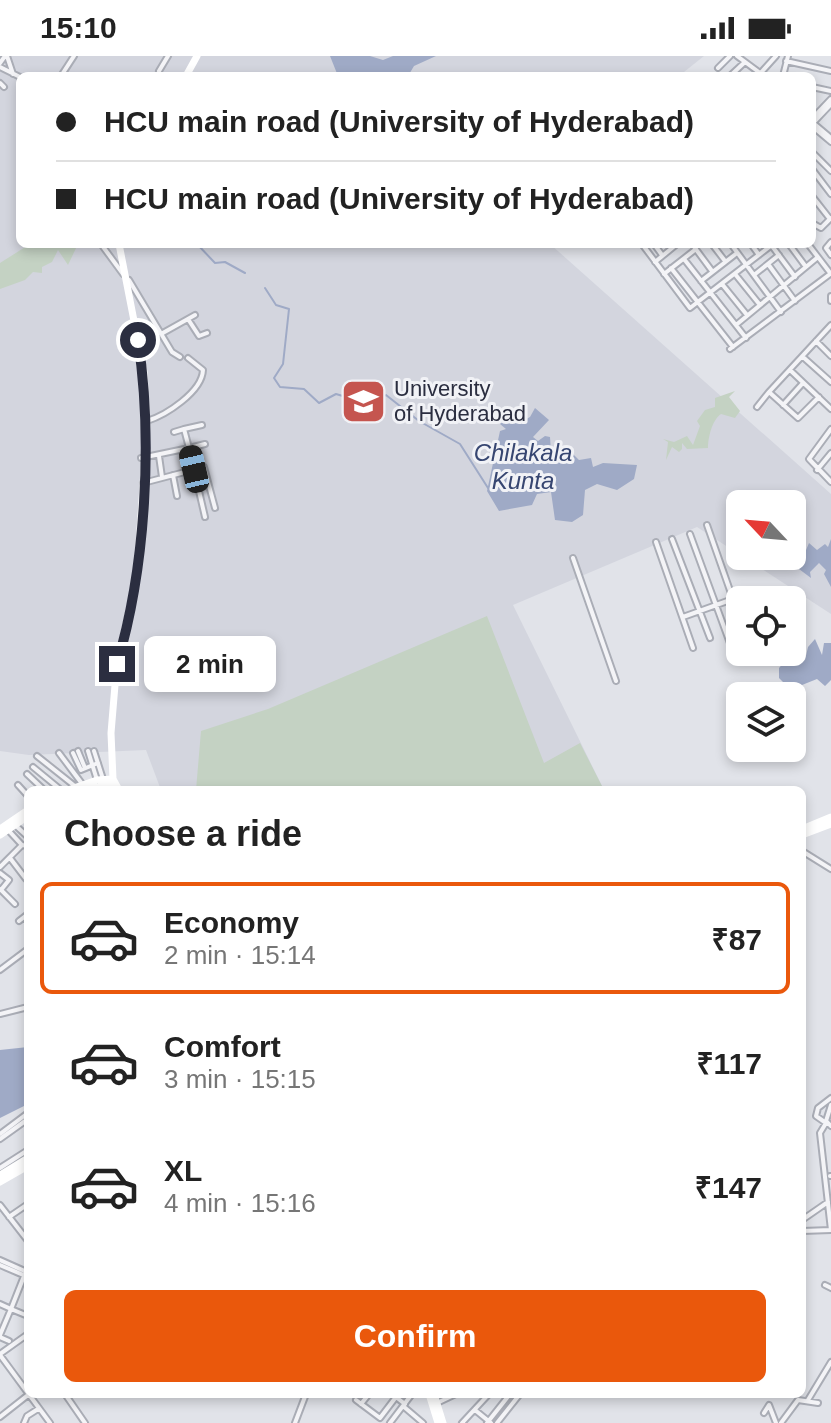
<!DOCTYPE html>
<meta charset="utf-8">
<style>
body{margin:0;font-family:Helvetica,sans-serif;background:#f2f2f2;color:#222;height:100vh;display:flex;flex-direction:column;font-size:30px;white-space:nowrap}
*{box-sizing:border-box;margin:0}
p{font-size:26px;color:#767676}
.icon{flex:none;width:44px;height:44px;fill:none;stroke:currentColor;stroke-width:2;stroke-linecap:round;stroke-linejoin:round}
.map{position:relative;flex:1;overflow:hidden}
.details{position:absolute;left:24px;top:730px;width:782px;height:612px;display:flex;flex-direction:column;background:#fff;border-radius:12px;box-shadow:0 4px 12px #0003}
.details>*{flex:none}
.top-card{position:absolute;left:16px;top:16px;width:800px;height:176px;border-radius:12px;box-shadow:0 4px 12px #0003;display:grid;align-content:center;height:176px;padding:0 40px;background:#fff}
.needle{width:52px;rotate:296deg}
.buttons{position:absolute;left:726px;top:434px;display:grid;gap:16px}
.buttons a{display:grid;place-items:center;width:80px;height:80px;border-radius:12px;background:#fff;box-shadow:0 4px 12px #0003;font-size:40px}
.end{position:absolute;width:36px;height:36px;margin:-18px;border:10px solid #2b2e40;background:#fff;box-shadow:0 0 0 4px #fff}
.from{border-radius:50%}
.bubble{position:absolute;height:56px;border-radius:12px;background:#fff;box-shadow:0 4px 12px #0003;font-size:26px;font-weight:800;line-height:56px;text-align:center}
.car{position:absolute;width:24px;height:48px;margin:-24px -12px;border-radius:10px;box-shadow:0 0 6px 2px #0007;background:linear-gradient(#222 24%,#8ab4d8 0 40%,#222 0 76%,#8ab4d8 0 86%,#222 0)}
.top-card b{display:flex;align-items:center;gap:28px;height:76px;font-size:30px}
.top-card b+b{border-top:2px solid #e0e0e0}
.top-card i{width:20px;height:20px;background:#222}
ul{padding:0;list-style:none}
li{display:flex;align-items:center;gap:24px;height:112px;margin:0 16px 12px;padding:0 24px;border:4px solid transparent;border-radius:12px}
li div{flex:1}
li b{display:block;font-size:30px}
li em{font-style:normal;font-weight:800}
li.current{border-color:#ea580c}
li>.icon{width:72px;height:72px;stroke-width:1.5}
h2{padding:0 40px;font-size:36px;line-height:96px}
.action{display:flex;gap:16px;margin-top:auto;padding:16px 40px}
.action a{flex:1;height:92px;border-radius:12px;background:#ea580c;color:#fff;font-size:32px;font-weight:800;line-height:92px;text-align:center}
.status{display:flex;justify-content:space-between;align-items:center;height:56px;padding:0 40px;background:#fff;direction:ltr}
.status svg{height:22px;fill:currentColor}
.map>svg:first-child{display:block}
.built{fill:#d3d5de}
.green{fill:#c4d2c3}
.water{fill:#9faac6}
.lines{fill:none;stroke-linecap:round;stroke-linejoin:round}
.stream{stroke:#9faac6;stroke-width:2}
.street-casing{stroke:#aaadb6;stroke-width:8}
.street{stroke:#f4f4f7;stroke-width:4}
.secondary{stroke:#fff;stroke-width:7}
.route{stroke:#2b2e40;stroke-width:10}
.labels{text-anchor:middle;stroke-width:6;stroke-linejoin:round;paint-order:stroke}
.poi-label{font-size:22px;fill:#2b2e40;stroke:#f1f2f6;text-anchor:start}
.water-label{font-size:24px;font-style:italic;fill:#374671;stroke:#f1f2f6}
</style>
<div class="status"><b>15:10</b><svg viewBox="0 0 49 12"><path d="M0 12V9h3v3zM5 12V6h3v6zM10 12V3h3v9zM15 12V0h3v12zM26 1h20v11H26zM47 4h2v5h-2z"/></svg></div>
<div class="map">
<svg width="831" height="1367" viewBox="0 0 831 1367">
<rect width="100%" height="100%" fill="#e1e3e9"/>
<!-- built -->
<path class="built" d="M0,0H704L679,20H20V188H550L831,438V558L742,500H792V448H740V499L697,471L513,549L604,734H161L146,694L29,699L0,695Z"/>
<!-- green -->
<path class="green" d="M30,188H78L68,209L58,194L52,206L42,211V217L33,216L25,224L0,233V207Z
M735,335L729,341L740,355L735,362L721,358C712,364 708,382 708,392L687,393L682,387V393L679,396L672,391L666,404L668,386L663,383L674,386L687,380L693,389L700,370L697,365L705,354L715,351V342Z
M487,560L544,707L580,687L604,734H196L201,675L268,653Z"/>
<!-- water -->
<path class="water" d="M330,0H370L383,4L393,0H436L414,10L408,20H338Z
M535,352L549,364L533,381L538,385L545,380L550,381L551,396L561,399L568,393L579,404L591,402L593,411L603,407L637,409L634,423L617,434L597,428L585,434L583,459L572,466L555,464L551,436L537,438L532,449L499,455L487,435L500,375L506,373L500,368L507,362L519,367L530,361Z
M831,483V531L824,518L826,514L819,507L810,516L811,522L791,507L804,499L809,487L817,494L825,488L828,491Z
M815,583L822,599L824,587H831V624L825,630L817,623L797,631L787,630L779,622V612L786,604H794L796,609L805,604L808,591Z
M28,991V1048L0,1062V994Z"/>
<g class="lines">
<!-- stream -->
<path class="stream" d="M197,188L215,207L225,206L245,217
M265,232L276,249L289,253L283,308L274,322L280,331L304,333L319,347L336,338L370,348L386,339L419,365L460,388L488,432"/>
<defs>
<path id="street" d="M7,0L13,18
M737,0L764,20
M786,5L831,15
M0,7L5,0
M0,11L20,21
M718,12L730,0
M159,15L168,0
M61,20L74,0
M730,20L745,6
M758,20L776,0
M783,20L788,0
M0,27L4,31
M812,31L831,35
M812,63L831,43
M812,66L831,82
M812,68L831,48
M812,70L831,86
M812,96L831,115
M812,113L831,138
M812,140L830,163
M812,167L821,172L831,162
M831,186L826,192L831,199
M101,188L123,218
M642,188L690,252L773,188
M654,188L662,199
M692,188L712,215
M712,188L725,205
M731,188L781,256
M751,188L759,199
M789,188L806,211
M808,188L831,218
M772,190L795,221
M684,203L746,282
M655,206L677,188
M768,208L795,245
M671,212L733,291
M664,218L696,193
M735,218L760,249
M754,219L779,199
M129,224L172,296L180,301
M701,225L737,197
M722,228L747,259
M831,240V245
M188,263L199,280L207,277
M736,269L818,201
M161,278L195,259
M816,285L831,300
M730,293L830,218
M803,301L831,326
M790,314L831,353
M819,341L798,362L769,336L831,269
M783,349L803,327
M757,351L769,336
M147,365C166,359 202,336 203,314L188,302
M184,373L202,369
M831,373L809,403L831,426
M174,376L184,373L189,392L205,388
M159,400L162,421
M141,402L189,392L205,461
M817,414L831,397
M173,419L177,440
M143,427L204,411L215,452
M707,469L740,563
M690,478L735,601
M672,483L710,582
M656,486L693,592
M573,502L616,625
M683,561L733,543
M78,695L85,712
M88,695L97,724
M94,695L103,723
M59,697L83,729
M73,697L81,714L98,707
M37,700L76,731
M33,711L61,734
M27,718L44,734
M18,729L28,740
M15,769L28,781
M9,775L22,789L28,790
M802,795L831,813
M10,802L26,823
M0,811L22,789
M0,817L9,824L1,834
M0,833L15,848
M28,863V867
M19,865L28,858
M0,914L28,893
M0,958L28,951
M831,1049L826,1065L831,1070
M0,1078L28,1057
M0,1083L28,1063
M0,1112L28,1094
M830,1120H831
M0,1149L28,1185
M9,1161L28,1148
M802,1164L828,1146
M802,1175L831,1174L820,1077L826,1067L816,1060L818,1052L831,1042
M0,1204L27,1216
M0,1209L28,1221
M26,1215L11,1253L28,1260
M825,1229L831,1232
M0,1248L11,1253L0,1279
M0,1281L9,1285
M0,1298L28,1278
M0,1299L50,1367
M65,1338L85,1367
M392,1338L405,1348
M356,1344L380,1362L396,1341
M808,1344L831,1306
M437,1347L456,1338
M361,1348L369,1338
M403,1350L423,1367
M475,1354L491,1367
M764,1357L769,1349L776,1367
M0,1361L28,1339
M24,1367L27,1360L38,1353
M295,1367L306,1338
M390,1367L412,1338
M462,1367L489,1338
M487,1367L510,1338
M497,1367L520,1338
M781,1367L798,1344L818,1347"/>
</defs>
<!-- street casing -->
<use href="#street" class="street-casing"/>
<!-- street -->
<use href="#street" class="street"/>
<!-- secondary -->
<path class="secondary" d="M186,20L197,0
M117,605L111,677L113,723L119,734
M117,608L137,519L147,370L144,316L119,188
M68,734L97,724L113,723
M81,734L111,729L115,734
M0,773L28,754
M802,773L831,761
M0,779L28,760
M802,779L831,768
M0,1119L28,1102
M0,1126L28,1110
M429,1338L438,1367
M434,1338L443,1367"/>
</g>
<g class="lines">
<!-- route -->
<path class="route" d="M117,608C146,511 153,383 138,284"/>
</g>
<!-- icons -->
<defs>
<symbol id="university-square" viewBox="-11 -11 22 22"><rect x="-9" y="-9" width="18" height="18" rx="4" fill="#c5554f" stroke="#f1f2f6"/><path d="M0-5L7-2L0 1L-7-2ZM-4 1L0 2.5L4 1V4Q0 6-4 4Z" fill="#fff"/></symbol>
</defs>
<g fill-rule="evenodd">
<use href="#university-square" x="338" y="320" width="51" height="51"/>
</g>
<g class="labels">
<!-- poi labels -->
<g class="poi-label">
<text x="394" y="340">University<tspan x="394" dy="25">of Hyderabad</tspan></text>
</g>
<!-- water labels -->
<g class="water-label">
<text x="523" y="405">Chilakala<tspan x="523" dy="28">Kunta</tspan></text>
</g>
</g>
</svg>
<div class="buttons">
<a><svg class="needle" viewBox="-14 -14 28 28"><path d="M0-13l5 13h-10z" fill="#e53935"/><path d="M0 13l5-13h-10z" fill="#767676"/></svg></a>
<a><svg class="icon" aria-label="locate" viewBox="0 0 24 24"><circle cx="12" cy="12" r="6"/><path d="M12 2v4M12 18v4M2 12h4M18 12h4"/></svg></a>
<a><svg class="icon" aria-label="layers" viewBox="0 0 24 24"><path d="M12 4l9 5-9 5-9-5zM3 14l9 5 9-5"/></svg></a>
</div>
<i class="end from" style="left:138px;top:284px"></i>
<i class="end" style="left:117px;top:608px"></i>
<div class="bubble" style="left:144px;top:580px;width:132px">2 min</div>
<i class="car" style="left:194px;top:413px;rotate:347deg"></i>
<div class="top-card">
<b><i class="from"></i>HCU main road (University of Hyderabad)</b>
<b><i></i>HCU main road (University of Hyderabad)</b>
</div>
<section class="details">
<h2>Choose a ride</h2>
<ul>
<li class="current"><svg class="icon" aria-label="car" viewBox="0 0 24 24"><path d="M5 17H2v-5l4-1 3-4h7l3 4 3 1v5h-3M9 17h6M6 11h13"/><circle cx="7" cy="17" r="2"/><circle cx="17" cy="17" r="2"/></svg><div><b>Economy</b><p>2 min · 15:14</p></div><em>₹87</em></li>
<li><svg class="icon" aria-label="car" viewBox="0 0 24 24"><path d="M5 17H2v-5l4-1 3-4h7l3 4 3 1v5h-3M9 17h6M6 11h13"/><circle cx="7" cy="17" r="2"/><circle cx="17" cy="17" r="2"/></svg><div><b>Comfort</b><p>3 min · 15:15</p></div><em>₹117</em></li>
<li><svg class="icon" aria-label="car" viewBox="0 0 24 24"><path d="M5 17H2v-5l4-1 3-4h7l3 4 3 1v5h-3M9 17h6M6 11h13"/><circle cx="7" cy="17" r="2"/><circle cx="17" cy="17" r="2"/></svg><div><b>XL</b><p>4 min · 15:16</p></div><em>₹147</em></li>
</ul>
<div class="action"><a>Confirm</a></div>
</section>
</div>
